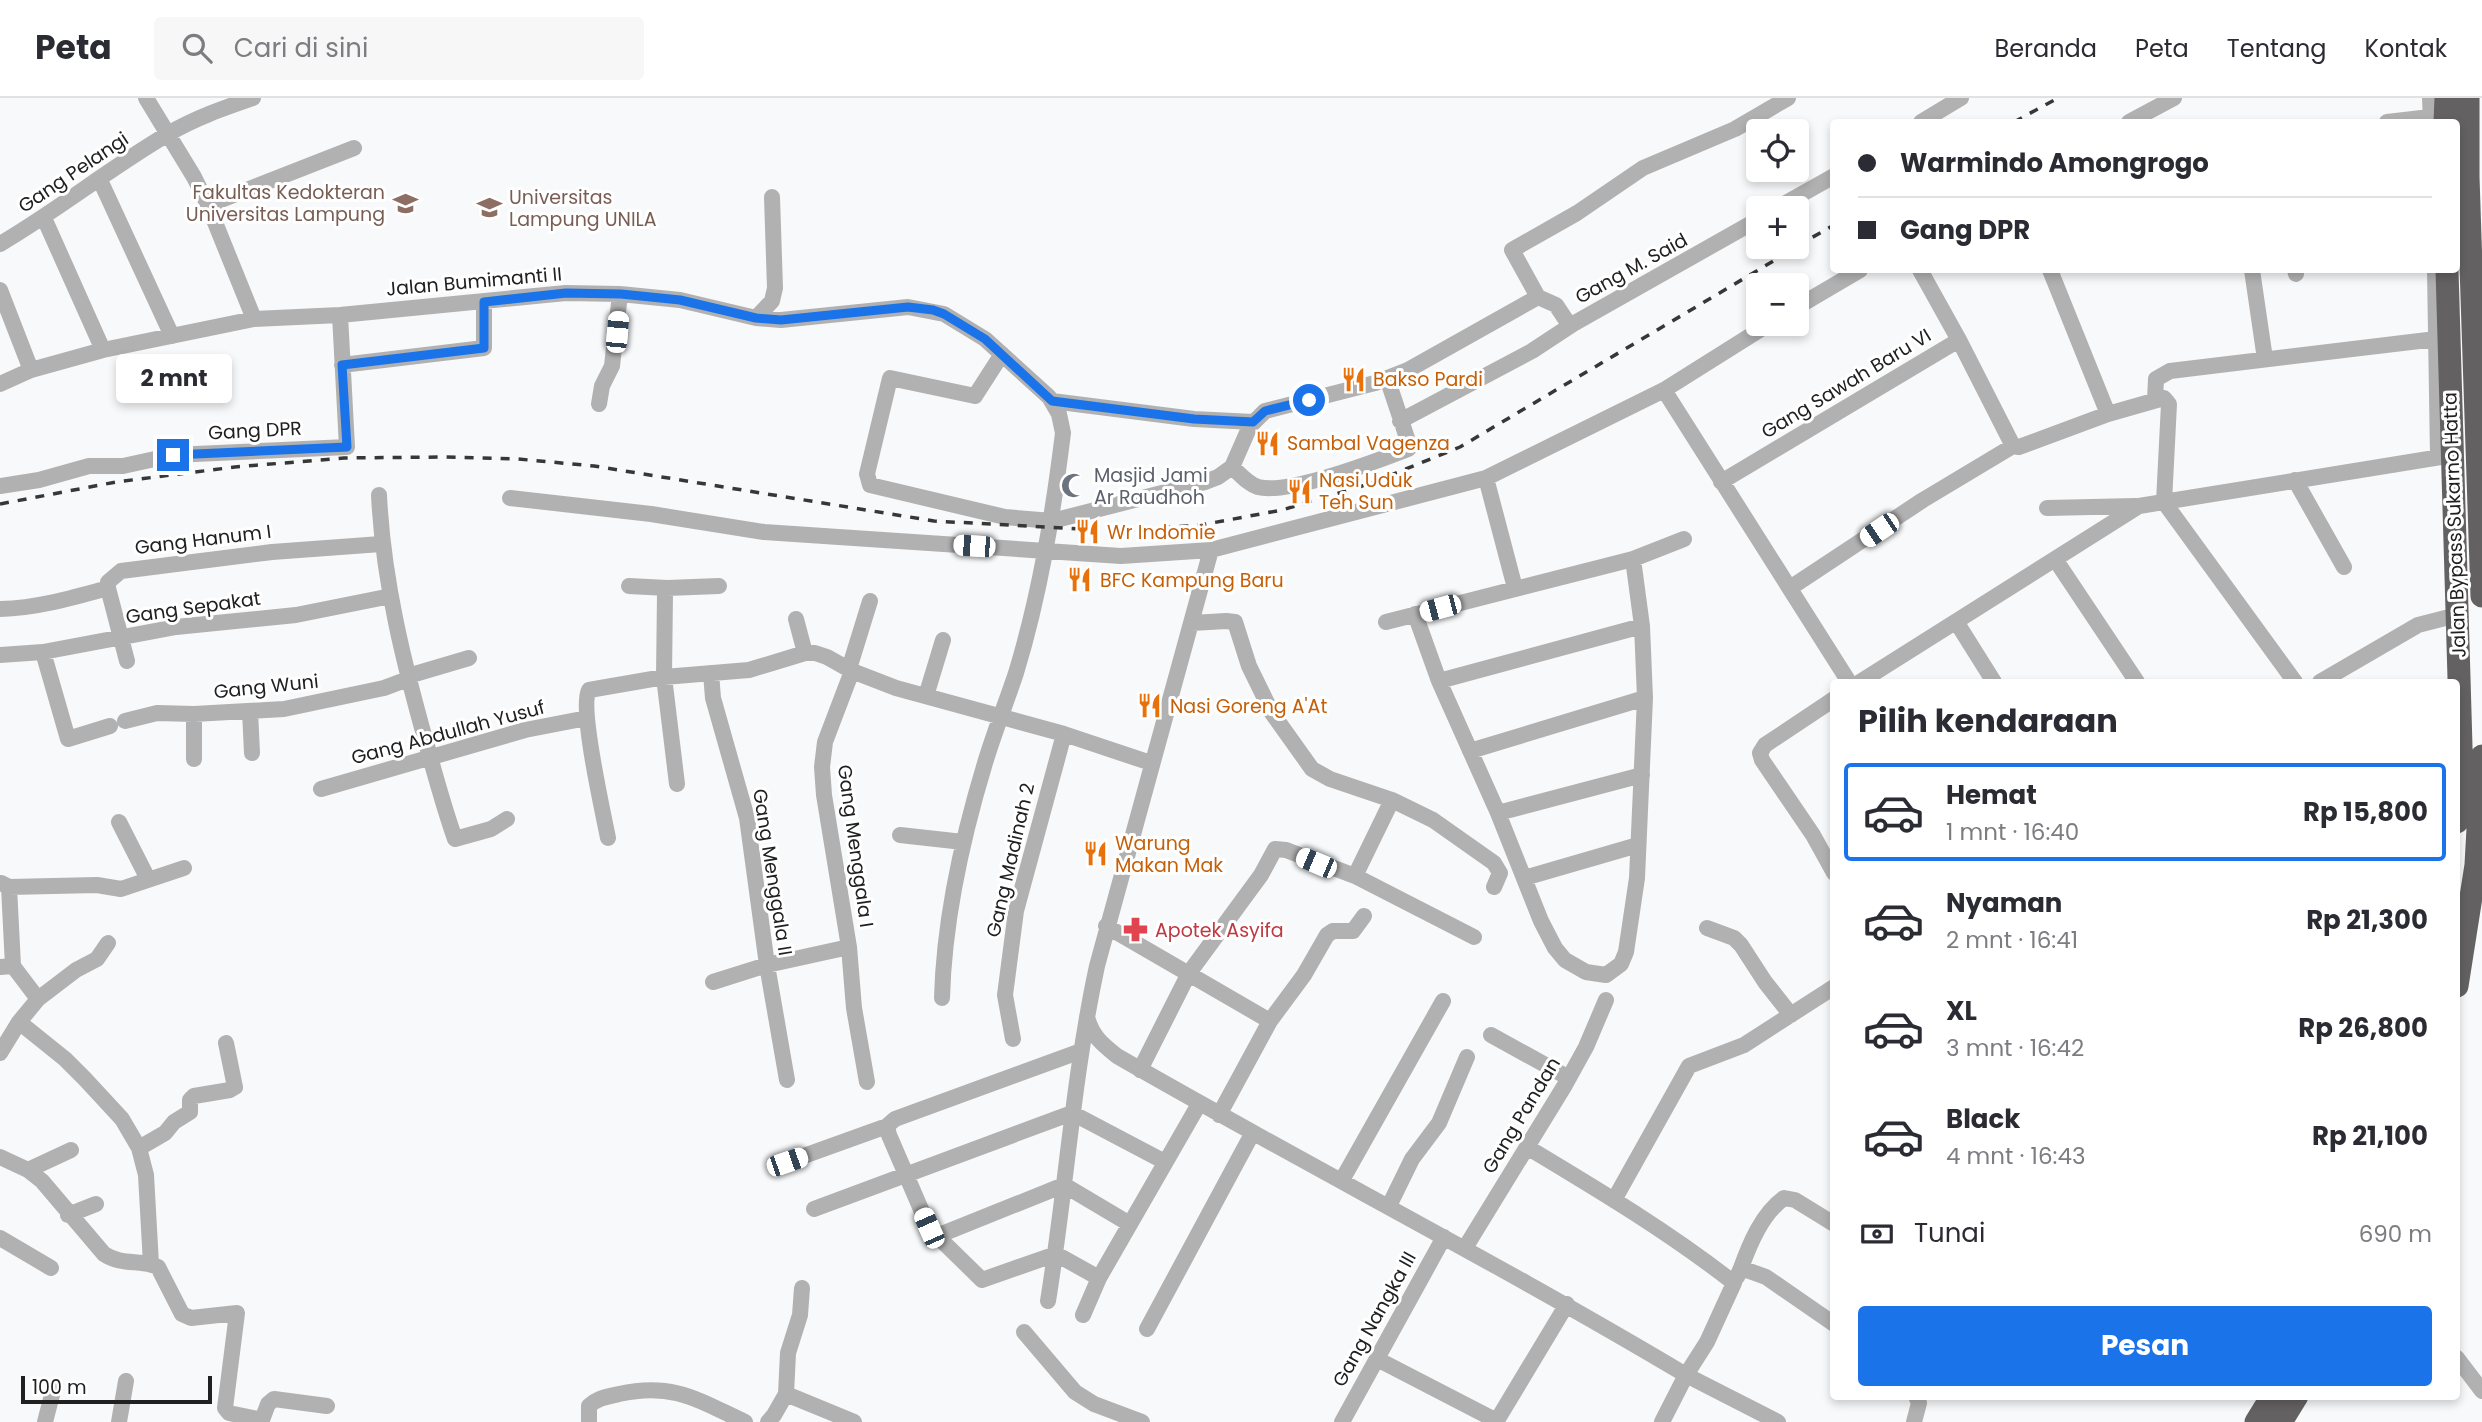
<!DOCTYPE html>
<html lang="id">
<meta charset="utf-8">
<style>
body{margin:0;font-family:Poppins,sans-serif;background:#f7f7f7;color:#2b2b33;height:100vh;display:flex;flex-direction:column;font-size:26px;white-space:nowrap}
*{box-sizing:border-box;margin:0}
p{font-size:23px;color:#7c7c81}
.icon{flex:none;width:38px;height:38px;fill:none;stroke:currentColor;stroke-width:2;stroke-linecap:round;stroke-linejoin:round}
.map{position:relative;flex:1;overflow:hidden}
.details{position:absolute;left:1830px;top:581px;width:630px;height:721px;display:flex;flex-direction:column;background:#fff;border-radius:7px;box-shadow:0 4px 10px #0003}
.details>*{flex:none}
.hud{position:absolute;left:1830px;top:21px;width:630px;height:154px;border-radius:7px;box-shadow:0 4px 10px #0003;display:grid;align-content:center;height:154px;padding:0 28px;background:#fff}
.buttons{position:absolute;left:1746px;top:21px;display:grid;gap:14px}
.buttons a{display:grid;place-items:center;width:63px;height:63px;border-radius:7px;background:#fff;box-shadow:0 4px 10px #0003;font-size:35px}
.scale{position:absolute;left:21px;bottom:18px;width:191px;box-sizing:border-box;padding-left:7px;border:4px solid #202021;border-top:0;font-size:19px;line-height:24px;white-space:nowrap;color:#202021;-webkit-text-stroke:5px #fff;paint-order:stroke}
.end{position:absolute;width:32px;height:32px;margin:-16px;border:9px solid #1a73e8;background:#fff;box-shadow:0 0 0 4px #fff}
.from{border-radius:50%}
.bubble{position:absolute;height:49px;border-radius:7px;background:#fff;box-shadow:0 4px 10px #0003;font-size:23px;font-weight:700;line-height:49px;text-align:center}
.car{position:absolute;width:21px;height:42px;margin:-21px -10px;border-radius:9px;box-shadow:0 0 5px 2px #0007;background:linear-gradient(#fff 24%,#345 0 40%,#fff 0 76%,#345 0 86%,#fff 0)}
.hud b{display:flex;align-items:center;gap:24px;height:66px;font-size:26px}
.hud b+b{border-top:2px solid #e1e1e2}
.hud i{width:18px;height:18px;background:#2b2b33}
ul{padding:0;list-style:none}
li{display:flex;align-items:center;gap:21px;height:98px;margin:0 14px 10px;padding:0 14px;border:4px solid transparent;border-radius:7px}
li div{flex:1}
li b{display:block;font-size:26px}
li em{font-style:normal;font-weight:700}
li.active{border-color:#1a73e8}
li>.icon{width:63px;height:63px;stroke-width:1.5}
h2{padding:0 28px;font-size:32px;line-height:84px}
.pay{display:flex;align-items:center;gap:18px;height:77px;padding:0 28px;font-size:26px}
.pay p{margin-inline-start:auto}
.action{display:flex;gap:14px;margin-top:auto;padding:14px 28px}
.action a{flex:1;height:80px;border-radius:7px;background:#1a73e8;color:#fff;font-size:28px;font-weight:700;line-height:80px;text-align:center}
header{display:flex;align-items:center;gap:42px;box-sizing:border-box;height:98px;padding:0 35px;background:#fff;border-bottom:2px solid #e1e1e2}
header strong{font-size:33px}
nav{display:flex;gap:38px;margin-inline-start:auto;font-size:24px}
.search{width:490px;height:63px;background:#f7f7f7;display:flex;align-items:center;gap:18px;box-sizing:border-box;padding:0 24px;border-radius:7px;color:#7c7c81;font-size:26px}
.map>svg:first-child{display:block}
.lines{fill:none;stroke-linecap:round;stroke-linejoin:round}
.minor{stroke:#b2b1b1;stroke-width:16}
.highway{stroke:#636161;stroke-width:23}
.rail{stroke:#373738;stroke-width:3.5;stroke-dasharray:9 9;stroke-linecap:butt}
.route{stroke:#1a73e8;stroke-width:9}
.labels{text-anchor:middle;stroke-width:6;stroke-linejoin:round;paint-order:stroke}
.street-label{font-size:19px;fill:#202021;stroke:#fff}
.education-label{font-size:19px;fill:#785e54;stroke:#fff;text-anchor:end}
.food-label{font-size:19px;fill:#c56008;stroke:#fff;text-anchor:start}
.worship-label{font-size:19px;fill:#5b616d;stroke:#fff;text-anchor:start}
.health-label{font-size:19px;fill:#be3a42;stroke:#fff;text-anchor:start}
</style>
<header>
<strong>Peta</strong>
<div class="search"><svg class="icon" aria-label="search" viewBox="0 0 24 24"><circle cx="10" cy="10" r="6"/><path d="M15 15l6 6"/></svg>Cari di sini</div>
<nav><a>Beranda</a><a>Peta</a><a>Tentang</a><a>Kontak</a></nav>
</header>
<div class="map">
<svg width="2482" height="1324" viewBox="0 0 2482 1324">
<rect width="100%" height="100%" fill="#f8f9fa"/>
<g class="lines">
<!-- minor -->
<path class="minor" d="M146,0L194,79L208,107L254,221
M2430,0L2431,24
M1921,24L1961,0
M2129,24L2174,0
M2387,24L2430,19
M100,82L172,238
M208,107L354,50
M1777,110L1834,78
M44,120L103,252
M1759,121L1573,226L1568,225L1556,207L1538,199L1512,152L1577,115L1643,70L1735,31L1788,0
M0,146C58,112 110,70 168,36C195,20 224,10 253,0
M2050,172L2108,316L2164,300L2169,306L2164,404L2295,584
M2252,172L2265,261
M2295,172L2296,176
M2435,172L2438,358
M0,192L31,272
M1797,209L1860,172
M756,220L772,203L775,190L772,99
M1959,242L2013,348L2019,349L2108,316
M1002,256L975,298L890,280L867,376L870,387L1005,419L1052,423L1205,384L1218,379L1232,369L1250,328L1265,313L1375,285L1408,272L1538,199
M342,267L484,250V204
M0,286L31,272L103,252L254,221L340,217L566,195L620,196L680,202L756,220L781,222L908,209L944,216L985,241L1049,299L1059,316L1063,335C1053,416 1040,496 1016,575C1006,605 994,635 985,665C962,741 944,821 942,900
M1664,292L1849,584
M2155,302L2156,281L2170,273L2436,241
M1052,303L1194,321L1253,324
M599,306L602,288L612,268L620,196
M1400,323L1532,253L1573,226
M1232,369C1240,376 1248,386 1258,389C1288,397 1377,363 1408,351L1410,349L1387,280
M1486,380L1515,490
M2295,382L2344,469
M1721,384L1959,242L1920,172
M0,388L39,382L89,368H123L173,357L347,349L340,217
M379,397C383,483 404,566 427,648C436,680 444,710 455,741L491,731L507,721
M510,400L651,416L764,434L1121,458L1211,452L1486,380L1664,292L1769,226
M2047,410L2136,408
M2055,461L2137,584
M629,488L667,490
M108,490L127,563
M1790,490L1923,402L2013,348
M0,511C37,510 72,500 108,490V484L121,473L272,454L381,446
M1415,516L1439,583L1498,715L1541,823L1555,850L1565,862L1586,874L1606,877L1621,866L1626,854L1637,780L1645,600L1642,528L1633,461
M796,521L805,555
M1386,524L1633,461L1684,441
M1957,525L1994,584
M43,554L68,641L110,628
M0,557L43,554L176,529L296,517L391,498
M849,571L870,503
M852,573L825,644L822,669L824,697L849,849L854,910L867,984
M711,575L713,600L747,720L767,867L787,982
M408,578L469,560
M1439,583L1642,528
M1860,584L2139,408L2453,357
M2320,584L2418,527L2457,517
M926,598L943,542
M1834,601L1765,647L1760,655L1762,662L1813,737L1834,775
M250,613L252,655
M125,623L157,615L194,616L284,611L384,590L408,581
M1470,653L1645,600
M194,661V616
M677,686L664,579L665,495L667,490L719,488
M321,691L525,632L587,620
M1392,702L1433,722L1494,765L1500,775L1494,789
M1498,715L1642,677
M119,724L148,781
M900,737L963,744
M608,740C603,714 579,609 589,592L664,579L749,572L805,555H815L827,559L852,573L896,590L1064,636L1151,665
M1355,778L1474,839
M1524,780L1638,747
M1,785L9,789L13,868
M9,789L97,787L121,791L184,770
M1106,828L1270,923L1304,877L1327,837L1333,833H1353L1364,818
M1707,830L1734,840L1741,847L1765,884L1791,917
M0,869L13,868L38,901L19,924L0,955
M713,884L767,867L849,849
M38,901L76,872L97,861L108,845
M1087,919C1092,938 1102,946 1117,958C1306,1067 1500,1166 1686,1277L1662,1324
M19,924L65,961L85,981L122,1021L139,1050L146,1077L151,1166
M1491,937L1569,980
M1013,941L1005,897L1016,813L1064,636
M1081,953L895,1021L887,1028L889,1037L929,1130L937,1138L1064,1087L1128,1125
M1140,972L1189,875L1261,777L1275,751L1286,752L1355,778L1392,702L1330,681L1312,671L1272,615L1249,568L1235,524L1226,523L1192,525
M1219,1017L1270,923
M1527,1049C1597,1091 1669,1134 1734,1185L1707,1244L1686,1277L1778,1324
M139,1050L165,1035L174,1024L190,1014V1002L194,998L230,992L235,989L226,945
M0,1059L28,1072L42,1083L104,1156C122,1168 141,1161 158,1169L182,1216L191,1220L237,1215L225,1310L229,1315L262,1322V1324
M787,1064L887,1028
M28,1072L71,1052
M1342,1082L1443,903
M1614,1102L1689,968L1744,947L1834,889
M1389,1108L1412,1061L1439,1025L1467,959
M814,1111L1072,1015L1165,1064
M68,1117L96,1106
M937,1138L982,1182L1056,1156L1099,1180L1199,1006
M0,1140L51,1170
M1465,1150L1565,987L1586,949L1606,902
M1741,1170C1750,1145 1762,1116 1784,1100L1795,1102L1834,1126
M1737,1179L1741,1170L1766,1179L1834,1226
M1048,1203C1066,1092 1073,979 1097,868L1211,452
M1083,1217L1099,1180
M1147,1231L1252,1036
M1024,1234L1075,1294L1094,1306L1142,1324
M2457,1260L2482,1293
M1377,1261L1497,1323
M786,1296L854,1324
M262,1322L268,1306L274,1301L327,1308
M45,1324L53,1293
M119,1324L126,1283
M589,1324V1308C597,1300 607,1299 619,1296C673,1284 698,1302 745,1324
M768,1324L774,1317L786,1296L788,1255L800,1217L802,1190
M1342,1324L1444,1139
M1496,1324L1567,1206
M1914,1324L1919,1305L1916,1298"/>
<!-- highway -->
<path class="highway" d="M2468,0V79L2482,498
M2445,24L2446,0
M2447,172L2462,682L2457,724
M2457,888L2476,767L2482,658
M2256,1324L2272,1298
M2281,1324L2297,1298"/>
<!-- rail -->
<path class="rail" d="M2014,24L2058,0
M1797,148L1834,127
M0,406L116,384L235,369L344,360L442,359L518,361L594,368L934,423L1118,433L1201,427L1282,412L1369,386L1460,349L1797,149"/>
</g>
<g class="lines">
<!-- route -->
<path class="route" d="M173,357L347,349L342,267L484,250V204L566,195L621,196L680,202L756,220L781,222L908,209L933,212L944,216L985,241L1052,303L1194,321L1253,324L1265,313L1309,302"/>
</g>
<!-- icons -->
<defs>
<symbol id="university-bare" viewBox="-9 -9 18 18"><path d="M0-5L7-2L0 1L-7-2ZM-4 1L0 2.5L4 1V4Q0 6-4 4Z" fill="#8d6e63" stroke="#fff" stroke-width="2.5" paint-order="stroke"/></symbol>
<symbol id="restaurant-bare" viewBox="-9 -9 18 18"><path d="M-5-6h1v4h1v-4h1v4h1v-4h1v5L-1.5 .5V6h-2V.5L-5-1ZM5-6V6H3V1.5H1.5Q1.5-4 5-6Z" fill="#e8710a" stroke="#fff" stroke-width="2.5" paint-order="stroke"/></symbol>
<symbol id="mosque-bare" viewBox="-9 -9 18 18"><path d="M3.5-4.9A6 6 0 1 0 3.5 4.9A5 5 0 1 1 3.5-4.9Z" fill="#6b7280" stroke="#fff" stroke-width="2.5" paint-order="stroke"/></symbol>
<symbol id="pharmacy-bare" viewBox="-9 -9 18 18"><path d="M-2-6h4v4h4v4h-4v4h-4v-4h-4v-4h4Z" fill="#e0444e" stroke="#fff" stroke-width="2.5" paint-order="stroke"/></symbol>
</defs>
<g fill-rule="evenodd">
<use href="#university-bare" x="388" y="88" width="35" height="35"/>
<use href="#university-bare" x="472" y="92" width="35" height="35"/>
<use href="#restaurant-bare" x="1336" y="264" width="35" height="35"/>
<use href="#restaurant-bare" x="1250" y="328" width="35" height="35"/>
<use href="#mosque-bare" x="1056" y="370" width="35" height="35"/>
<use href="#restaurant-bare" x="1282" y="376" width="35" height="35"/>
<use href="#restaurant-bare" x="1070" y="416" width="35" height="35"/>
<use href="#restaurant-bare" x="1062" y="464" width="35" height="35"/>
<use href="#restaurant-bare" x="1132" y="590" width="35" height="35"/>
<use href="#restaurant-bare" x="1078" y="738" width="35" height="35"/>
<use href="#pharmacy-bare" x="1118" y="814" width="35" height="35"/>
</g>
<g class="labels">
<!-- street labels -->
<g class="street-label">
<text transform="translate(73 74) rotate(-34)" y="7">Gang Pelangi</text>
<text transform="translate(1631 170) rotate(-29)" y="7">Gang M. Said</text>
<text transform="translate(474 183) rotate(-5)" y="7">Jalan Bumimanti II</text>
<text transform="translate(1846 285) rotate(-31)" y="7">Gang Sawah Baru VI</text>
<text transform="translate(255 332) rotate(-3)" y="7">Gang DPR</text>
<text transform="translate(2454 427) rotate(-92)" y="7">Jalan Bypass Sukarno Hatta</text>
<text transform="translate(203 441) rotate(-7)" y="7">Gang Hanum I</text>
<text transform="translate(193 509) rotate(-8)" y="7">Gang Sepakat</text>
<text transform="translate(266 588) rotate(-6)" y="7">Gang Wuni</text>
<text transform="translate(448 634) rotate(-15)" y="7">Gang Abdullah Yusuf</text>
<text transform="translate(856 748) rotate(82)" y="7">Gang Menggala I</text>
<text transform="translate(1010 762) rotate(-77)" y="7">Gang Madinah 2</text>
<text transform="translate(773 774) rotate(81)" y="7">Gang Menggala II</text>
<text transform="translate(1521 1017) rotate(-59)" y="7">Gang Pandan</text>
<text transform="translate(1374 1221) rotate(-61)" y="7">Gang Nangka III</text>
</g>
<!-- education labels -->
<g class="education-label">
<text x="385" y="101">Fakultas Kedokteran<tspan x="385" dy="22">Universitas Lampung</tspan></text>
<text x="509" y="106" text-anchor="start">Universitas<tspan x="509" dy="22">Lampung UNILA</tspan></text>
</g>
<!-- food labels -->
<g class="food-label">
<text x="1373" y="288">Bakso Pardi</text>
<text x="1287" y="352">Sambal Vagenza</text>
<text x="1319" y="389">Nasi Uduk<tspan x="1319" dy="22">Teh Sun</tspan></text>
<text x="1107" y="441">Wr Indomie</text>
<text x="1100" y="489">BFC Kampung Baru</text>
<text x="1170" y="615">Nasi Goreng A'At</text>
<text x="1115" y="752">Warung<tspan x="1115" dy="22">Makan Mak</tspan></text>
</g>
<!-- worship labels -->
<g class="worship-label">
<text x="1094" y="384">Masjid Jami<tspan x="1094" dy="22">Ar Raudhoh</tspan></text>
</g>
<!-- health labels -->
<g class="health-label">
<text x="1155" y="839">Apotek Asyifa</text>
</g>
</g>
</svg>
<div class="buttons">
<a><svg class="icon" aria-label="locate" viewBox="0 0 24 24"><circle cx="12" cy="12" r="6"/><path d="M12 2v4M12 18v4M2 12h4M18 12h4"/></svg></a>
<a>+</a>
<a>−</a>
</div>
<div class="scale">100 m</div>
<i class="end from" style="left:1309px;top:302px"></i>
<i class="end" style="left:173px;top:357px"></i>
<div class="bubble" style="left:116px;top:256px;width:116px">2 mnt</div>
<i class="car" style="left:617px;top:234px;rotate:5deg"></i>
<i class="car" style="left:1879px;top:432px;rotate:236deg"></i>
<i class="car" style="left:974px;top:448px;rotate:274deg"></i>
<i class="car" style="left:1440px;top:510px;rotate:255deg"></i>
<i class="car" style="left:1316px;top:765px;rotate:293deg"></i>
<i class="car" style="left:787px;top:1064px;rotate:71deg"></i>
<i class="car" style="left:929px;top:1130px;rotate:336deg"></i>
<div class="hud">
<b><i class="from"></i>Warmindo Amongrogo</b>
<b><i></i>Gang DPR</b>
</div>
<section class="details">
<h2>Pilih kendaraan</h2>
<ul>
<li class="active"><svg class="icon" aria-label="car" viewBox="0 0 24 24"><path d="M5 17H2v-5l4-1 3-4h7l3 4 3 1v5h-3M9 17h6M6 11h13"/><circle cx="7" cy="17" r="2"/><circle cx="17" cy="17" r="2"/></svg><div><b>Hemat</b><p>1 mnt · 16:40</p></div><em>Rp 15,800</em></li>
<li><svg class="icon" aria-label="car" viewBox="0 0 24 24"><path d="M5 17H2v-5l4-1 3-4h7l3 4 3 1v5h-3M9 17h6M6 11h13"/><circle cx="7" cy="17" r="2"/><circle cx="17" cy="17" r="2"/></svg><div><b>Nyaman</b><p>2 mnt · 16:41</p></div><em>Rp 21,300</em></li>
<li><svg class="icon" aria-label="car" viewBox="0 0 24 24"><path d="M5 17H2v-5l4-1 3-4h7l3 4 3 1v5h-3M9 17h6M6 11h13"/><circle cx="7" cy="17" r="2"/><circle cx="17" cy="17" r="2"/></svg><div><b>XL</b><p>3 mnt · 16:42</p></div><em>Rp 26,800</em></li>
<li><svg class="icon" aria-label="car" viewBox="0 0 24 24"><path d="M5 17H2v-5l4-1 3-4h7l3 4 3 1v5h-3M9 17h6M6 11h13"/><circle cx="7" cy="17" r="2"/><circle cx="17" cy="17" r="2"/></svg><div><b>Black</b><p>4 mnt · 16:43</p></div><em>Rp 21,100</em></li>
</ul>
<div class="pay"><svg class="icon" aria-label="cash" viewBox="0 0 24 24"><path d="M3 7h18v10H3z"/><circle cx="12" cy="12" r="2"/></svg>Tunai<p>690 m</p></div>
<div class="action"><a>Pesan</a></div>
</section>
</div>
